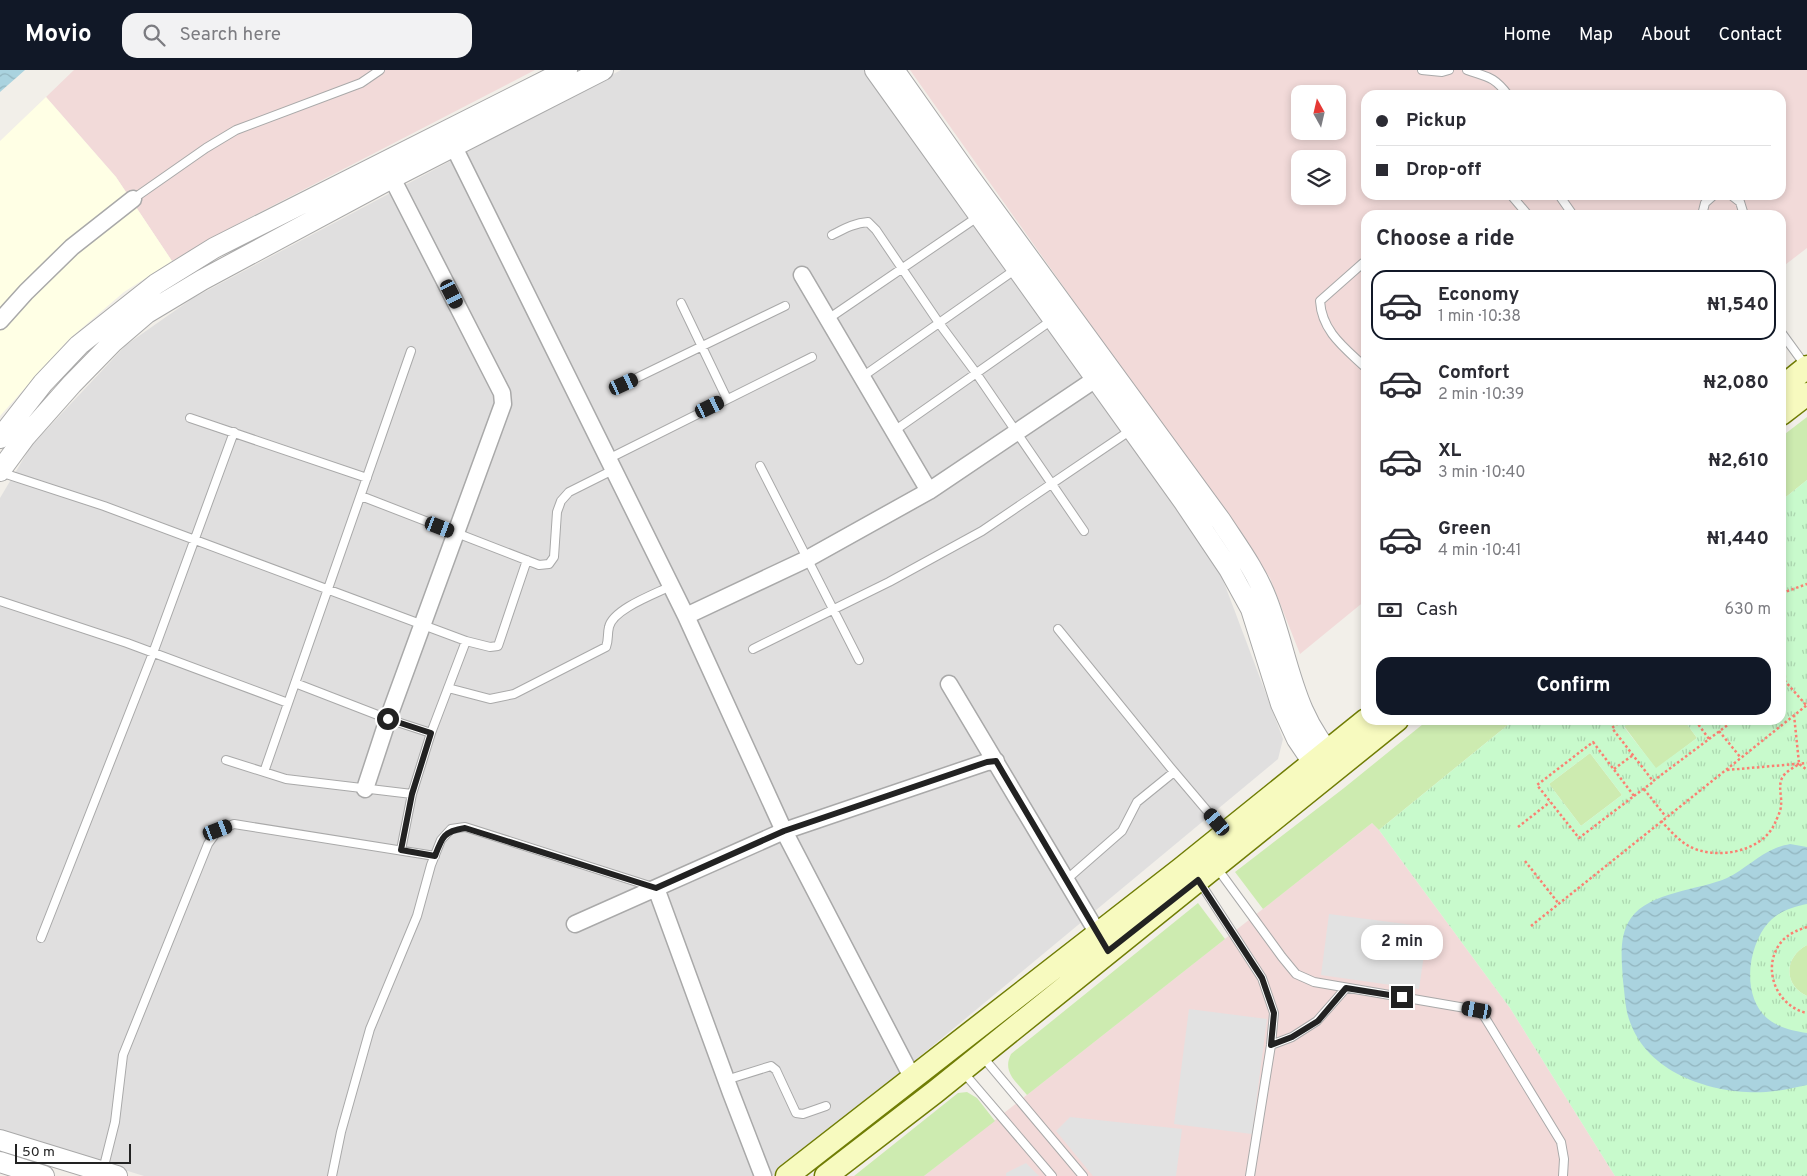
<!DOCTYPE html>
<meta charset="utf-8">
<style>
body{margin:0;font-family:Overpass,sans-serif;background:#f2f2f3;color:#2b2b33;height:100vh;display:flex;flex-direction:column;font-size:19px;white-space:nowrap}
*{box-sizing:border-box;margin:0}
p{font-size:16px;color:#7c7c81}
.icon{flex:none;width:28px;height:28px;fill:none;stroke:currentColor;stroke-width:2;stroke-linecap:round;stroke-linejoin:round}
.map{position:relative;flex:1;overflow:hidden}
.sheet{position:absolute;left:1361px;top:140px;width:425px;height:515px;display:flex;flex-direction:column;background:#fff;border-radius:15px;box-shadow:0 2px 8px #0003}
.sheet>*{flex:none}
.top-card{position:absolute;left:1361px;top:20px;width:425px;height:110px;border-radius:15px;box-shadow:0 2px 8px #0003;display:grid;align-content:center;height:110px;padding:0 15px;background:#fff}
.needle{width:32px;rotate:352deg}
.controls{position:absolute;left:1291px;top:15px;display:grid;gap:10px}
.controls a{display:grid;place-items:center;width:55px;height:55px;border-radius:10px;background:#fff;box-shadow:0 2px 8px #0003;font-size:25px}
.scale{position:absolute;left:15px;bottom:12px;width:116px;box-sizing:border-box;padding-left:5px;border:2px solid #222;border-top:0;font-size:14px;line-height:18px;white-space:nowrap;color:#222;-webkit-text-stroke:4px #fff;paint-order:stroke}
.end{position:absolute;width:22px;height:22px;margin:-11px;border:6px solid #222;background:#fff;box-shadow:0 0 0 2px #fff}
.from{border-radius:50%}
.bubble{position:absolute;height:35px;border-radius:15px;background:#fff;box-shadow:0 2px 8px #0003;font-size:16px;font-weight:700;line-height:35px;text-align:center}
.car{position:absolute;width:15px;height:30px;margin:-15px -8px;border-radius:6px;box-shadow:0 0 4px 1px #0007;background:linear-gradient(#222 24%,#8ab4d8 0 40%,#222 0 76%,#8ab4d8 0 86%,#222 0)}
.top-card b{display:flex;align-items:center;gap:18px;height:48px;font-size:19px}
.top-card b+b{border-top:1px solid #e1e1e2}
.top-card i{width:12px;height:12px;background:#2b2b33}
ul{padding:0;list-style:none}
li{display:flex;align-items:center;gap:15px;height:70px;margin:0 10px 8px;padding:0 5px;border:2px solid transparent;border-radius:15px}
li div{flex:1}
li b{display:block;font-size:19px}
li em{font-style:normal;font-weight:700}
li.on{border-color:#111827}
li>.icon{width:45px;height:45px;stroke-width:1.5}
h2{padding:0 15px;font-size:22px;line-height:60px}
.pay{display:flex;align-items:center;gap:12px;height:55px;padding:0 15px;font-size:19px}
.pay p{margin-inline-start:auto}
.button{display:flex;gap:10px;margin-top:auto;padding:10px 15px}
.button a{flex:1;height:58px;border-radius:15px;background:#111827;color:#fff;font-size:20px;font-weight:700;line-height:58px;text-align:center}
header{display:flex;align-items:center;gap:30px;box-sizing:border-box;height:70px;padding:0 25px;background:#111827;color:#fff}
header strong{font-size:24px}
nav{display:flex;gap:28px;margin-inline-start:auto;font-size:18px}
.search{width:350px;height:45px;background:#f2f2f3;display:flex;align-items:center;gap:12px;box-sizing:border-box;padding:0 18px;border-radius:15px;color:#7c7c81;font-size:19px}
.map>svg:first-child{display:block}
.residential{fill:#e0dfdf}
.commercial{fill:#f2dad9;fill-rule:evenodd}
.education{fill:#ffffe5}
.grass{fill:#cdebb0}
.park{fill:url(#park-tufts);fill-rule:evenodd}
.parking{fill:#e2e2e2}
.water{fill:url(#water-waves)}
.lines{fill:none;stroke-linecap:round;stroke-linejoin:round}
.service-casing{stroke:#a9a9a9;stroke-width:10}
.minor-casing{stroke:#a9a9a9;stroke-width:19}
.tertiary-casing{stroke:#a9a9a9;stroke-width:22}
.secondary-casing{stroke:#707d05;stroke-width:25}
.path{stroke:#fa8072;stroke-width:2.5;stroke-dasharray:2.5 2.5;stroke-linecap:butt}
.service{stroke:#fff;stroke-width:8}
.minor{stroke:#fff;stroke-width:16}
.tertiary{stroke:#fff;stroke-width:20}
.secondary{stroke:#f7fabf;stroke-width:22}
.route{stroke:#222;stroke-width:6}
</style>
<header>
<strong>Movio</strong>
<div class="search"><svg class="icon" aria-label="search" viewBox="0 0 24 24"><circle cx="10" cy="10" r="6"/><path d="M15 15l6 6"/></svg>Search here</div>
<nav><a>Home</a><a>Map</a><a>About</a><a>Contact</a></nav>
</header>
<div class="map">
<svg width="1807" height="1106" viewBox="0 0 1807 1106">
<defs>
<pattern id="park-tufts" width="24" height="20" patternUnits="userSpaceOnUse" patternTransform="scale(1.25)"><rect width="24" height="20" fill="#c8facc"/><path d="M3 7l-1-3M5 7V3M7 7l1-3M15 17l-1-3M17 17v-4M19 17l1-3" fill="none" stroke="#acd6af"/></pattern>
<pattern id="water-waves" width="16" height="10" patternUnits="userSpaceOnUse" patternTransform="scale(1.25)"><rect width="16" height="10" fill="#aad3df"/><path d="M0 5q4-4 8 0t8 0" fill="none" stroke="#92b5bf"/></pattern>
</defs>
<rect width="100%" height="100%" fill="#f2efe9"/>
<!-- residential -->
<path class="residential" d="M621,0H866L1220,502L1283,669L1278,689L924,983L772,1106H144L0,1062V428L31,376L126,275L193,228Z"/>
<!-- commercial -->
<path class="commercial" d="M74,0H535L241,152L172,191L116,107L46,27Z
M910,0H1807V178L1781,198V145H1366V530L1300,584L1270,508ZM1300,24H1338V61H1300ZM1366,25H1781V125H1366ZM1300,89H1338V126H1300Z
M1372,753L1379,760L1510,938L1615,1106H924Z"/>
<!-- education -->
<path class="education" d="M46,27L116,107L172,191L124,222L68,270L0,346V71Z"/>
<!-- grass -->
<path class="grass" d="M1807,347V410L1781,431V367Z
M1428,650H1514L1379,760L1372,753L1263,839L1235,802L1344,718Z
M1632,650H1684L1697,668L1656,699L1624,656Z
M1590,683L1622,725L1581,756L1549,714Z
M1198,833L1225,869L1027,1025C1016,1011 1002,1002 1011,984Z
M1807,875V926C1783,915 1784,887 1807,875Z
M967,1022L977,1028L995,1051L924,1106H854L958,1023Z"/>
<!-- park -->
<path class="park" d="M1807,410V875C1784,887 1783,915 1807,926V1106H1615L1510,938L1379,760L1514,650H1632L1624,657L1656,698L1697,668L1684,650H1781V431ZM1590,683L1622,725L1581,756L1549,714Z"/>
<!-- parking -->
<path class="parking" d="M1329,844L1428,857L1419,919L1321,905Z
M1189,939L1267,949L1252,1064L1174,1054Z
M1070,1047L1182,1059L1176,1106H1093L1056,1061Z
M1026,1093L1039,1106H1006V1103Z"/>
<!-- water -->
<path class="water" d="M0,0H25L0,22Z
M1790,774L1807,777V834C1793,837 1779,841 1769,852C1746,877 1740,934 1774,953C1784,959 1796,961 1807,963V1015C1794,1018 1779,1021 1766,1022C1715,1025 1649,1005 1630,952C1625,939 1625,925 1623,911C1622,891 1618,866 1631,848C1649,822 1700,820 1727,808C1744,800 1758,785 1776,778C1780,776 1786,775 1790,774Z"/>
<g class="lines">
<defs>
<path id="service" d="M1422,0L1442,2L1449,0
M1467,0C1487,7 1494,6 1508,25
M1511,125L1528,145
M1559,125L1573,145
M1731,125L1740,132L1744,145
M133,129L206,78L236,60L361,13L380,0
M1702,145L1705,133L1714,125
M832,165C844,159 854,153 868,152L876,160L939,253L976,303L1084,461
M1363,193L1320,231C1322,262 1345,278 1366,298
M681,233L727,329
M828,249L979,146
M1781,262L1805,295
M862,307L1016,199
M624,314L785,236
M190,348L367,408
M894,361L1052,250
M608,389L812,287
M760,396L859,590
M0,402L104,436L466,571L490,577L498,576L527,490
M361,426L539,495L549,494L554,487L557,442L561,431L569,422L613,400
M0,531L127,573L288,633
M1058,559L1170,697L1225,762
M753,579L889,512L982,461L1131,360
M295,613L388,649L431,663
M448,618L490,629L514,624L606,577C609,569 607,565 609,557C613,539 655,524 671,516
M226,690L286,709L412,724
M264,702L411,281
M401,780L412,724L431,663L466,571
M1217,798L1282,887L1296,904L1314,912L1477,940L1484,946L1561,1072L1564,1089L1563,1106
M1066,810L1122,761L1137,732L1174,702
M1199,811L1262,908L1274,943L1271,975L1250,1106
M41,868L153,583L234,362
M1271,975L1292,967L1317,951L1346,918
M982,986L1083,1106
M964,1003L1052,1106
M726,1010L771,996L776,1000L796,1043L803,1044L826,1036
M103,1100L115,1052L123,985L208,774L218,760L234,754L435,786
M332,1106L341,1062L370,959L417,846L431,795L441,770L451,759L465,757L653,817"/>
<path id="minor" d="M449,67L686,546L784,761L913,1009
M802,205L929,421
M0,251L26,222L72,177L133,129
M686,546L807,489L929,421L1106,302
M949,614L1103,872
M365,719L388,649L503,334L502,323L392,108
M656,818L731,1023L763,1106
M575,854L784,761L987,692L996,691"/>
<path id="tertiary" d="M875,0L1184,432L1229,499L1251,539L1281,634L1297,669L1322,706
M894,0L966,102L1221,451C1238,477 1256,501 1267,530C1289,587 1292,647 1338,692
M0,368L43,313L79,275L156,214L214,178L567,0
M0,401L25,367L72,314L112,273L147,243L202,210L392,108L603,0
M0,1070L117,1106
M0,1092L44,1106"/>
<path id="secondary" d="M1781,318L1807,297
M1781,344L1807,324
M787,1106L1181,799L1366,650
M826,1106L935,1022L1397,650"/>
</defs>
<!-- service casing -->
<use href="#service" class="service-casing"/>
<!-- minor casing -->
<use href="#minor" class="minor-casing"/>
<!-- tertiary casing -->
<use href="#tertiary" class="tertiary-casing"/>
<!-- secondary casing -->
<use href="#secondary" class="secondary-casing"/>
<!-- path -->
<path class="path" d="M1781,505L1785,611L1806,635
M1782,523L1807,514
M1781,607L1785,611L1781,614
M1794,645L1799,693
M1622,650L1612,658L1653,711L1709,669L1695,650
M1726,650L1729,654L1734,650
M1719,661L1741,688
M1709,669L1729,654
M1593,672L1634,726L1579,768L1537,715Z
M1614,699L1633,685
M1727,700L1807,693
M1644,719L1666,747
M1634,726L1653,712
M1661,751C1669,759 1677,769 1687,775C1713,791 1762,783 1775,753C1777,748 1781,741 1781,735C1782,727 1778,716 1782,708C1785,702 1793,698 1799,694L1807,700
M1518,757L1550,732
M1525,791L1559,834
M1531,856L1807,635
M1807,857C1798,860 1790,863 1783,870C1760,895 1775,936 1807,943"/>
<!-- service -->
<use href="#service" class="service"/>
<!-- minor -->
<use href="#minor" class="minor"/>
<!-- tertiary -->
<use href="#tertiary" class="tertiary"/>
<!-- secondary -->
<use href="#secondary" class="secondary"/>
</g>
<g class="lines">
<!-- route -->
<path class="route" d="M388,649L431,663L412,724L401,780L435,786C442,767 444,761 465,758L656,818L784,761L987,692L996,691L1108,881L1198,810L1262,908L1274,943L1271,975L1292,967L1318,951L1346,918L1402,927"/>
</g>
</svg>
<div class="controls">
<a><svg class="needle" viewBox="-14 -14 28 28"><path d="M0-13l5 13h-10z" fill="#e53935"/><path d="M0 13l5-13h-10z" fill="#7c7c81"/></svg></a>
<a><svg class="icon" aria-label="layers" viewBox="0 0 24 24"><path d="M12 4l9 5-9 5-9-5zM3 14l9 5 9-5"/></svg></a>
</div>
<div class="scale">50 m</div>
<i class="end from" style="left:388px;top:649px"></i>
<i class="end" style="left:1402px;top:927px"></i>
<div class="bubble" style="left:1361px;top:855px;width:82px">2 min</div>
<i class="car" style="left:452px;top:224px;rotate:153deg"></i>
<i class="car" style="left:624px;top:314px;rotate:65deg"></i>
<i class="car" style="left:710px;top:337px;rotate:64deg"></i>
<i class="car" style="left:440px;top:457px;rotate:111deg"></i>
<i class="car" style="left:1217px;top:752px;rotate:320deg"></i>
<i class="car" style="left:218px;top:760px;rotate:69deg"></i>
<i class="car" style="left:1477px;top:940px;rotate:280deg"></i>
<div class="top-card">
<b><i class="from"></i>Pickup</b>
<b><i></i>Drop-off</b>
</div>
<section class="sheet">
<h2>Choose a ride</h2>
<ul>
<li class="on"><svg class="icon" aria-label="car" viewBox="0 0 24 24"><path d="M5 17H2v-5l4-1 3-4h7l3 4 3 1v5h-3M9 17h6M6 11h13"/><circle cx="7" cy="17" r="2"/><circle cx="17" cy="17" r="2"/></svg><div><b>Economy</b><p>1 min · 10:38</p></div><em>₦1,540</em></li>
<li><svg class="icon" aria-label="car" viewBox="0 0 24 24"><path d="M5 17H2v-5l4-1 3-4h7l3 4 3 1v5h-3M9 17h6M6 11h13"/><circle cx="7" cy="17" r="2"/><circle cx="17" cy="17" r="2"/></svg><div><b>Comfort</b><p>2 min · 10:39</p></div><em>₦2,080</em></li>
<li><svg class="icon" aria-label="car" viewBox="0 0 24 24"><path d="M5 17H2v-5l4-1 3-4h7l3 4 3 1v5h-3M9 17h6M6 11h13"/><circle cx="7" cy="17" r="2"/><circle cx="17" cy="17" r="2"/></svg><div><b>XL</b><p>3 min · 10:40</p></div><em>₦2,610</em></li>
<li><svg class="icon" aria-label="car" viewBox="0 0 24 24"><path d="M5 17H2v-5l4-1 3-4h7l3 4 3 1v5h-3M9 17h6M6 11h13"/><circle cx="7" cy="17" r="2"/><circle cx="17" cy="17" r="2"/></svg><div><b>Green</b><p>4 min · 10:41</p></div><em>₦1,440</em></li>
</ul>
<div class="pay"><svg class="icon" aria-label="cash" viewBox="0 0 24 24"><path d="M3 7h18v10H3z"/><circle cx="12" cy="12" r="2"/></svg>Cash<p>630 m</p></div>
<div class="button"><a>Confirm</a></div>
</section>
</div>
